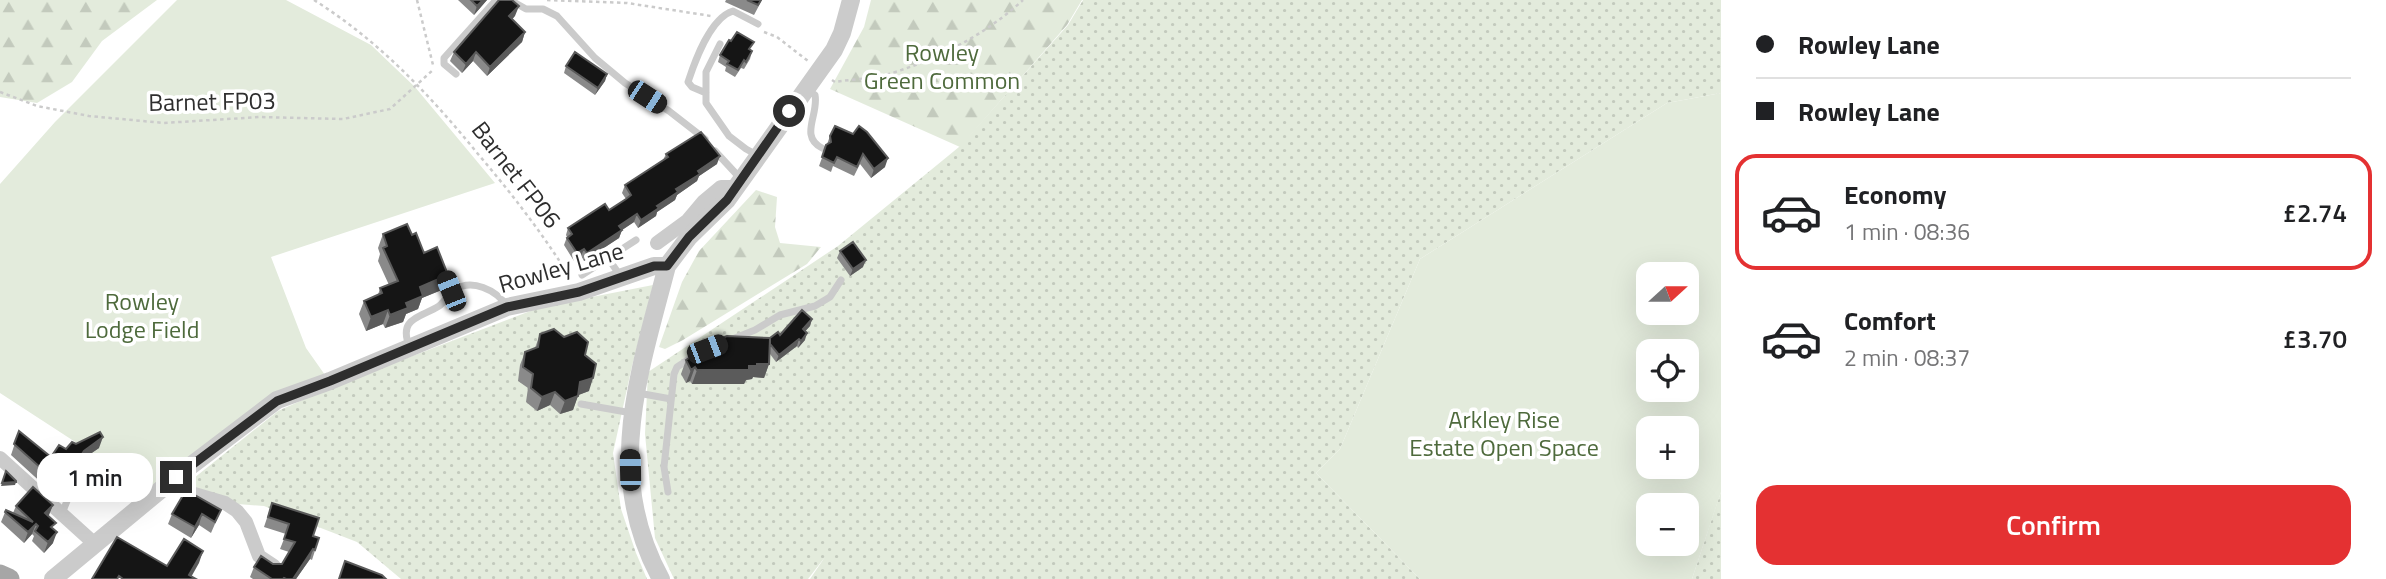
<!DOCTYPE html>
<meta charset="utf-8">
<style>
body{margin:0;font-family:"Titillium Web",sans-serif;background:#f6f6f6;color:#202124;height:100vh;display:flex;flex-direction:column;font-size:26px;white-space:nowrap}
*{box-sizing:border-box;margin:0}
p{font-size:23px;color:#757577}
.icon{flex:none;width:38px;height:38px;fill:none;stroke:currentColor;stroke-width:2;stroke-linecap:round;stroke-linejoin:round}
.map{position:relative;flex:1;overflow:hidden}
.side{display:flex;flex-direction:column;background:#fff;width:665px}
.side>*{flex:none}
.guide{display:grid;align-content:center;height:154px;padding:0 35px;background:#fff}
.needle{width:46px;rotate:69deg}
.fabs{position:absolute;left:1636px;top:262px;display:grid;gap:14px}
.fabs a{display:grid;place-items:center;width:63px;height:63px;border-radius:14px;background:#fff;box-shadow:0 7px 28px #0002;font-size:35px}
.end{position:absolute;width:32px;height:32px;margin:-16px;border:9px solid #2e2e2e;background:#fff;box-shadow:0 0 0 4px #fff}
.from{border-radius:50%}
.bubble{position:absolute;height:49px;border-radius:21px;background:#fff;box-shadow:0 7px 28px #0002;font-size:23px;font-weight:600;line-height:49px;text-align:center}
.car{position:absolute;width:21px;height:42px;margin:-21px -10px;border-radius:9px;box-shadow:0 0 5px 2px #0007;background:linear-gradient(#222 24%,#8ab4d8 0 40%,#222 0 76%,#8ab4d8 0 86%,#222 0)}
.guide b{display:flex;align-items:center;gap:24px;height:66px;font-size:26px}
.guide b+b{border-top:2px solid #e0e0e0}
.guide i{width:18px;height:18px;background:#202124}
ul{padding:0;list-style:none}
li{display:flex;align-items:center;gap:21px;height:116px;margin:0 14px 10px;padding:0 21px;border:4px solid transparent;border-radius:21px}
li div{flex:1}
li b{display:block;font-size:26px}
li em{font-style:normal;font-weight:600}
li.active{border-color:#e43132}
li>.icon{width:63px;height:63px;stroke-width:1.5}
.cta{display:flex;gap:14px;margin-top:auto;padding:14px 35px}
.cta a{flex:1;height:80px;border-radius:21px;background:#e43132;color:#fff;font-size:28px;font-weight:600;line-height:80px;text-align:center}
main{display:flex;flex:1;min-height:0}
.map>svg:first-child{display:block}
.grass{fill:url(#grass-dots)}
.forest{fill:url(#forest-firs)}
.green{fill:#e3ebdc;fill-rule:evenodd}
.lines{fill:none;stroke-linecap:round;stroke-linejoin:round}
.path{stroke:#cbcbcb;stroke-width:2.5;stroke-dasharray:3.5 3.5;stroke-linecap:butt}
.service{stroke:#cbcbcb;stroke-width:7}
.minor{stroke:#cbcbcb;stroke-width:14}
.tertiary{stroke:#cbcbcb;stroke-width:18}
.primary{stroke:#a6a6a6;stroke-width:21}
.wall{fill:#8a8a8a}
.shaded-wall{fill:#5b5b5b}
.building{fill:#151515;stroke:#5b5b5b;stroke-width:2}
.route{stroke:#2e2e2e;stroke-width:9}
.labels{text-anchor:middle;stroke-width:7;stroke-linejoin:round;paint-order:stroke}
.park-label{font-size:24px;fill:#4e6a3c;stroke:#fff}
.street-label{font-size:24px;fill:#2e2e2e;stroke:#fff}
</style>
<main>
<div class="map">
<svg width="1721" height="579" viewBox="0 0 1721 579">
<defs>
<pattern id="grass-dots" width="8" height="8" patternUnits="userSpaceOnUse" patternTransform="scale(1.75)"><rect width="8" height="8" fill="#e3ebdc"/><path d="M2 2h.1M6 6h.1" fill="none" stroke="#c3cabd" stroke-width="1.8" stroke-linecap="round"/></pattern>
<pattern id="forest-firs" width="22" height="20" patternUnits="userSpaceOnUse" patternTransform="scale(1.75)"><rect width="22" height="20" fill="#e3ebdc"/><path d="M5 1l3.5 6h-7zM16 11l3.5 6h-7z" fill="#c3cabd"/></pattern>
</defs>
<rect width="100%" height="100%" fill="#fff"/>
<!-- grass -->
<path class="grass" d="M1083,0H1721V93L1667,103L1420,259L1340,449L1316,473L1420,579H810L825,557L808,579H674L655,538L645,434L648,372L838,246L959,147L1068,25Z
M653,285L632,366L613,453L621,509L636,553L647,579H401L357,542L264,506L225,503L193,490L189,482L278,411L334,386L541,307Z
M1721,492V579H1692L1717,503Z"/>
<!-- forest -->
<path class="forest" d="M0,0H157L102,41L72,82L37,103L0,97Z
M871,0H1082L1067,25L960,147L830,89L864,27Z
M756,190L777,197L775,227L780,243L821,247L807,264L683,340L665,349L659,347L682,282L699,251Z"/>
<!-- green -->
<path class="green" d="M177,0H286L371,45L415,87L495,183L271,257L306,348L325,375L138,497L83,447L0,393V184L55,122Z
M1721,93V492L1692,579H1420L1316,473L1340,449L1420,259L1667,103ZM1648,275H1687V313H1648ZM1648,352H1687V390H1648ZM1648,429H1687V467H1648ZM1648,506H1687V544H1648Z"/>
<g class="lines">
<!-- path -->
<path class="path" d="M314,0C379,41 430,95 478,154C512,194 543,234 571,279
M417,0L433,65
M547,0L627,3L711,16
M764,32L777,37L808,61
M832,80L835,82C852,79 872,79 889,74C938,59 985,35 1023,0
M0,92L37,106L89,116L164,123L260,117L343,119L390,109L434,69"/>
<!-- service -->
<path class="service" d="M510,0L526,9H543L557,16L595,58L625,83L669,111L705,139
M720,44L706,72V103L729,136L746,149L757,155
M456,74L444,64V58L496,0
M807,90L815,95C819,115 799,136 822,148
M706,93L692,87L688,82C695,61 710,18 733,11L758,24
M715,151L740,178
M608,258L621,277
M582,275L636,240
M730,340L755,330L780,315L815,306L830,297L841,280
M410,348C397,318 420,318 439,306C445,302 447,294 454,290C472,278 496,290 507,306
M638,393L671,399
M581,404L632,413
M668,492L664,467L674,374L677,367L691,358
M62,513C70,496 74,474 94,468L130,495L139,505"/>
<!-- minor -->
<path class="minor" d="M657,243L687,221L703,202L721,187H737
M0,458L96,545
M176,477L191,493L225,503L237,511L246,522L259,556L274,566"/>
<!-- tertiary -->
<path class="tertiary" d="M53,579L176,477L277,400L330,381L507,307L579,292L654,266H667L689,237L727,200L834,50L842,33L851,0
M661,579C603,474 639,374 667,266"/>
<!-- primary -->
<path class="primary" d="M0,575L9,579"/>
</g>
<!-- wall -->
<path class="wall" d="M458,0H487L474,15Z
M726,0H762L754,15L725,2Z
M515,16L512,19L525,32L522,42L487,76L473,61L462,73L450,61L454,52Z
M750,50L752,51L750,59L744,69L741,68L735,77L725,71L726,67L718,62L720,55Z
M566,66L607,74L605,81L595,95L564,73Z
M830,136L885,167L871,178L860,164L854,176L833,166L831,172L819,166Z
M666,154L717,164L699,176L697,181L677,195L675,200L657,212L656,216L638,228L634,222L622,230L619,238L584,261L581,256L574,261L564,245L567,237L566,235L568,228L609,210L626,199L622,193L625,185L663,160Z
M383,234L412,235L424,253L444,289L422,298L418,309L406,314L403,322L385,328L383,324L366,331L359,314L364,301L378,295L380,288L389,285L378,261L380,254L378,248Z
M840,251L863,267L850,276L837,258Z
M812,319L810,326L805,331V340L798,348L797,346L776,362L770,354L769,364L764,378L753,377L752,379L746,380L744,384H692L690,381L686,383L681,374L686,360L780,335Z
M540,334L585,355L589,391L578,395L573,410L560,414L550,405L537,411L526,402L528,388L518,381L520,365L525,352L535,348Z
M19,431L51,457L76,444L99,448L80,461L57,497L11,455Z
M272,503L313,536L319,538L312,560L310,559L296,579H253L250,577L254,567L282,564L289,552L280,549L286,534L264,527Z
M53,505L48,516L53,529V543L44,553L32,541L34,536L32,534L24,543L1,522L6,510L13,513L16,506Z
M221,510L211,533L199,525L191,538L168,524L172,514Z"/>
<!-- shaded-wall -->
<path class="shaded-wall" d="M483,0H487L474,15L477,6Z
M519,6L515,16L506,26L509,16Z
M525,32L522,42L487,76L490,67Z
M476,52L473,61L462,73L466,64Z
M607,74L605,81L595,95L598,88Z
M720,156L717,164L699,176L697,181L677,195L675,200L657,212L656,216L638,228L641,220L698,171Z
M888,158L885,167L871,178L874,169Z
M637,214L634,222L616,234L619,226Z
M622,230L619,238L584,261L587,253Z
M584,249L581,256L574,261L577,253Z
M866,260L863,267L850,276L853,269Z
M448,275L444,289L422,298L418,309L406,314L403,322L385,328L390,315L406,303L420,287Z
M388,310L383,324L366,331L371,317Z
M812,319L810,326L801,336L803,329Z
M807,333L805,340L798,348L801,341Z
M799,339L797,346L776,362L779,355Z
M757,364H769L764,378L753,377L752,379L746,380L744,384H692L697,370L749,366Z
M695,367L690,381L686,383L691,370Z
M593,378L589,391L576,396L580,382Z
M555,392L550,405L537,411L542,397Z
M578,396L573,410L560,414L565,401Z
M103,437L99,448L80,461L57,497L61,486L84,451Z
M16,482L15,485L1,486L2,483Z
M53,505L49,515L41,524L45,513Z
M202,514L199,525L191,538L195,527Z
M36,524L32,534L24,543L28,532Z
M57,532L53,543L44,553L48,542Z
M313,549L310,559L296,579H293Z
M203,551L199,563L190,579L189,575Z"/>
<!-- building -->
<path class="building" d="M471,0H483L477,6Z
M499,0H512L519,6L509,16L525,32L490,67L476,52L466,64L454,52Z
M747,0H761L758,5Z
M737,32L754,42L749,49L752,51L746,62L744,60L738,70L727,64L729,61L720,55L729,40L731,41Z
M575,52L607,74L598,88L566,66Z
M835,126L853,134L859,126L867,132L888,158L874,169L863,154L857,167L837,157L834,163L822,157L826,145L831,142L830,136Z
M701,132L720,156L698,171L700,174L676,189L678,192L657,206L659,208L641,220L637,214L619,226L622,230L587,253L584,249L577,253L567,238L572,234L568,228L605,204L609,210L626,199L631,195L625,185L668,157L666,154Z
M407,224L412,235L416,233L424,253L437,247L448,275L420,287L423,296L406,303L408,308L390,315L388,310L371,317L364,301L382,293L380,288L398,281L383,248L387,246L383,234Z
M853,242L866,260L853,269L840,251Z
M802,310L812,319L803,329L807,333L801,341L799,339L779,355L770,344V338L778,332L780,335Z
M554,329L564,337L577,332L588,342L585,355L596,364L593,378L580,382L578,396L565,401L555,392L542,397L531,388L533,374L523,367L525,352L538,347L540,334Z
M727,336L770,338L769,364H757V366H749V370H697L695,367L691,370L686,360L715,341Z
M19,431L51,457L59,445L66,449L72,442L76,444L100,432L103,437L84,451L61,486L14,444Z
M6,471L16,481V482L2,483Z
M33,487L53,505L45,513L56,523L51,527L57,532L48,542L35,531L38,526L36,524L28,532L5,512L6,510L33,522L16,506Z
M186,490L221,510L215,522L202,514L195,527L172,514Z
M272,503L319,518L313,536L319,538L315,550L313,549L293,579H286L284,578L283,579H272L254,567L261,556L273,564H282L295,542L284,539L289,524L268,517Z
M117,537L167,566L184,539L203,551L189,575L196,579H123L119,576L117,579H92Z
M345,561L382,575L386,579H339Z"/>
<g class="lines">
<!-- route -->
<path class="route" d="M176,477L277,401L330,381L507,307L579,292L654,266H667L689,237L727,200L789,111"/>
</g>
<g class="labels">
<!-- park labels -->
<g class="park-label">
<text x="942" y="61">Rowley<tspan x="942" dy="28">Green Common</tspan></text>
<text x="142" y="310">Rowley<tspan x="142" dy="28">Lodge Field</tspan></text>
<text x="1504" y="428">Arkley Rise<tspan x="1504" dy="28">Estate Open Space</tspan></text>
</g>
<!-- street labels -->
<g class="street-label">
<text transform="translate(212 102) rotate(-1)" y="8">Barnet FP03</text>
<text transform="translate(516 175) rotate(52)" y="8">Barnet FP06</text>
<text transform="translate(561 268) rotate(-16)" y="8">Rowley Lane</text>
</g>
</g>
</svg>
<div class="fabs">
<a><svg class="needle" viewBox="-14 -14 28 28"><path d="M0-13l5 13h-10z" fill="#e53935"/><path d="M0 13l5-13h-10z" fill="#757577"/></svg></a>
<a><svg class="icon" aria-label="locate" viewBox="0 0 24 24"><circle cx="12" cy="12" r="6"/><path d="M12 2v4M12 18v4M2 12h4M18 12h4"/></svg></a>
<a>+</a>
<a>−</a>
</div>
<i class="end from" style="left:789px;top:111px"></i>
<i class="end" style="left:176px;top:477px"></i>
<div class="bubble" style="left:37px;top:453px;width:116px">1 min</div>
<i class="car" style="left:647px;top:97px;rotate:123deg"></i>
<i class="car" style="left:451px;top:291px;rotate:338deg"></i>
<i class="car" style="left:707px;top:349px;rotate:69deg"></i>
<i class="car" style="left:630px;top:470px;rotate:359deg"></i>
</div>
<section class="side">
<div class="guide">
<b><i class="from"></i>Rowley Lane</b>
<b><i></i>Rowley Lane</b>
</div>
<ul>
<li class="active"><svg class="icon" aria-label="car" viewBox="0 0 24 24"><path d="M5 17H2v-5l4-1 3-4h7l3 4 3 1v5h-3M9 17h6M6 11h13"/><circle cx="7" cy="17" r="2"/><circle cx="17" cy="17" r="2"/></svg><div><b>Economy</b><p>1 min · 08:36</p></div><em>£2.74</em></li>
<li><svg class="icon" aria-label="car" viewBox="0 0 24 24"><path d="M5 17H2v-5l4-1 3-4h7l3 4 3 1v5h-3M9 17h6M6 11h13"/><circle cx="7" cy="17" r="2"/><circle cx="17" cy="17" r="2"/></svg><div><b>Comfort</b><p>2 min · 08:37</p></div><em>£3.70</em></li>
</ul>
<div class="cta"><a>Confirm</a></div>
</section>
</main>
